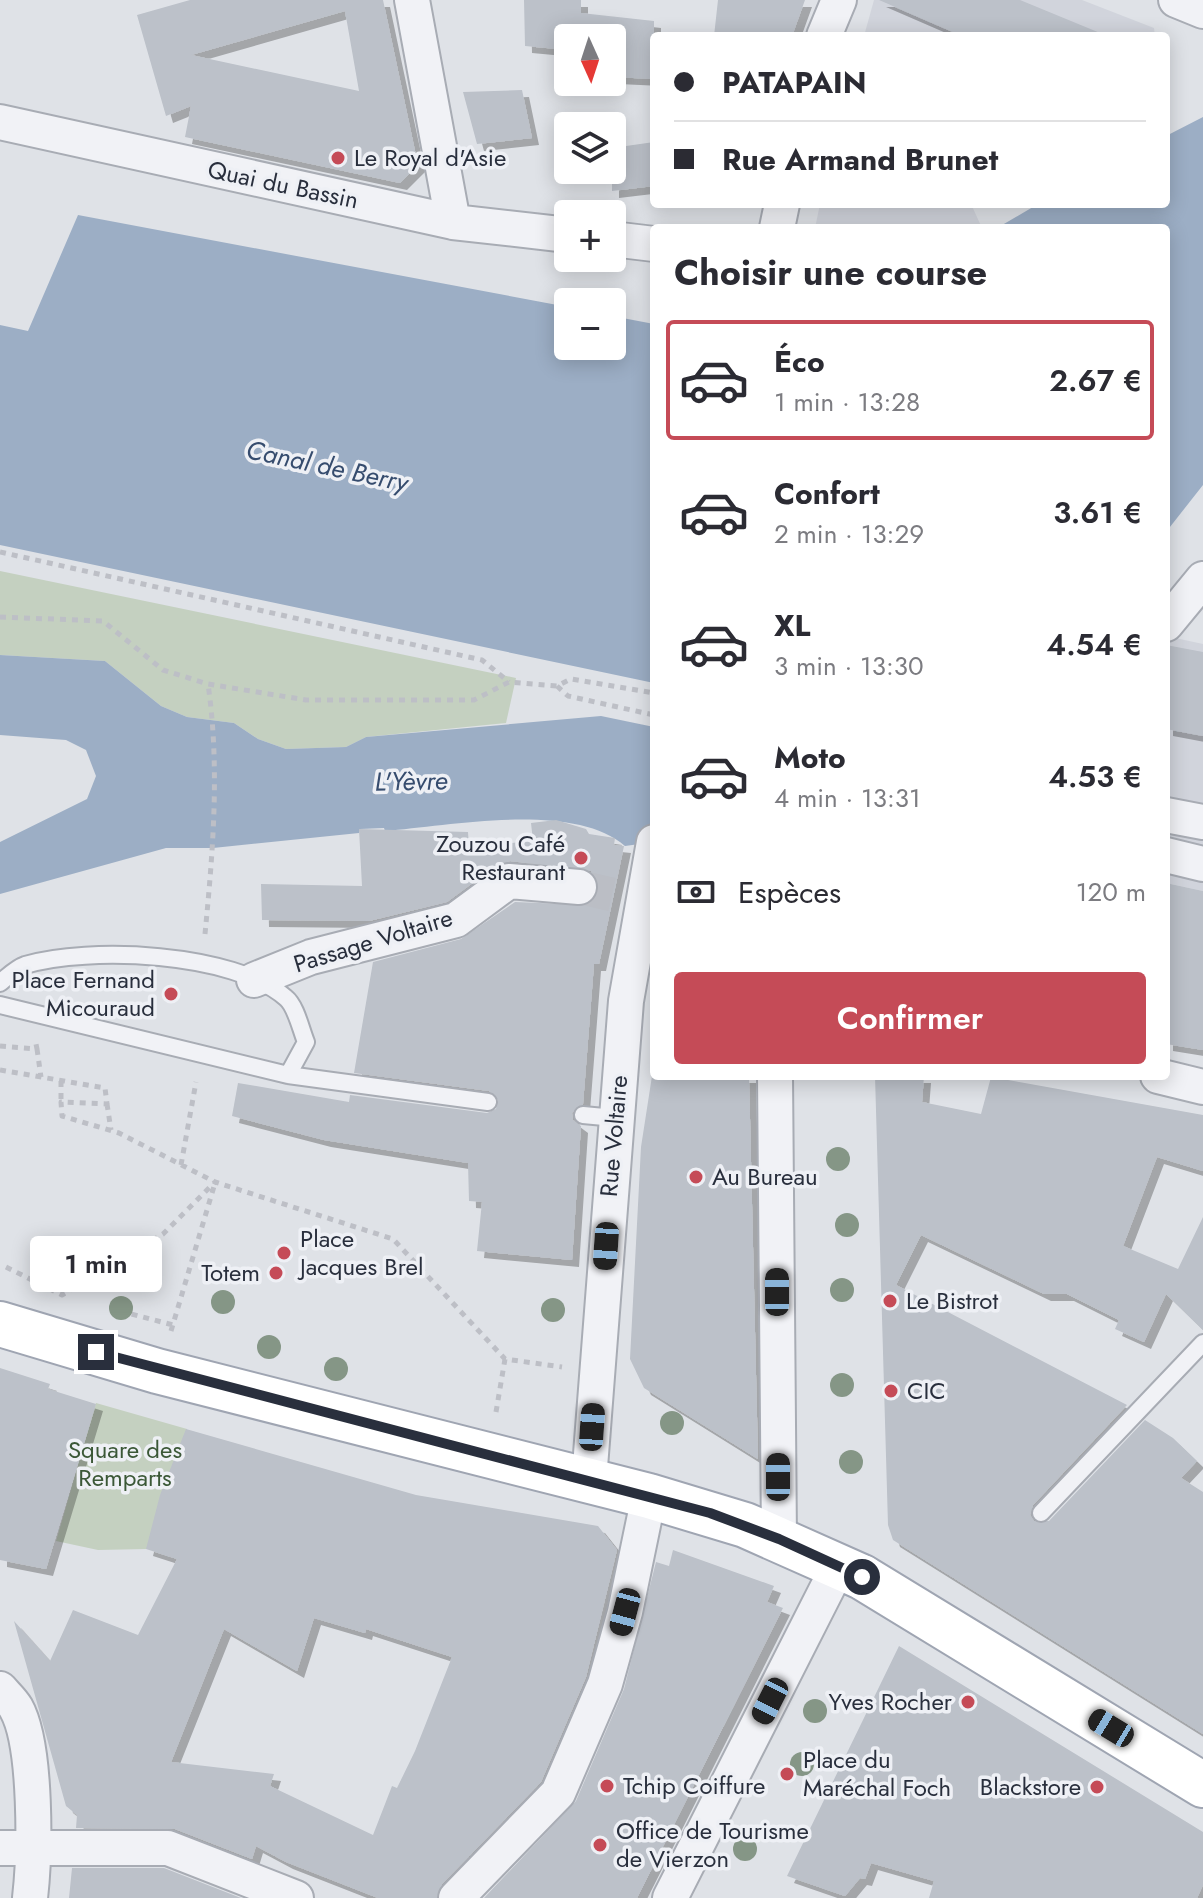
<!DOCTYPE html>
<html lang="fr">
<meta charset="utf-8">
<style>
body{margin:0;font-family:Jost,sans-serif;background:#f2f2f3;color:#2b2b33;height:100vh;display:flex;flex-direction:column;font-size:30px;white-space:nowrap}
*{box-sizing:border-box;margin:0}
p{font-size:26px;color:#7c7c81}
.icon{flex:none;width:44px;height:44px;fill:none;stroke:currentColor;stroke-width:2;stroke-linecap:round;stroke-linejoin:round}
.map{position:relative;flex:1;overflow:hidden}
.drawer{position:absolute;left:650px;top:224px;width:520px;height:856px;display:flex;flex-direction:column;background:#fff;border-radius:8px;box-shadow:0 4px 20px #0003}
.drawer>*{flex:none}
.top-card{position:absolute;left:650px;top:32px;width:520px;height:176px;border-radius:8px;box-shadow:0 4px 20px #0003;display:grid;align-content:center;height:176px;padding:0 24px;background:#fff}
.needle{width:52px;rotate:177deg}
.fabs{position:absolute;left:554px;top:24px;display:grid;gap:16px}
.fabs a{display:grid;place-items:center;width:72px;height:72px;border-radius:8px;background:#fff;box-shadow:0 4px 20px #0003;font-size:40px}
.end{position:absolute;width:36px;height:36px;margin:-18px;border:10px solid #292f3d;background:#fff;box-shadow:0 0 0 4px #fff}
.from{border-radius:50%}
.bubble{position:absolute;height:56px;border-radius:8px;background:#fff;box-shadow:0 4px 20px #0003;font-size:26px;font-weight:600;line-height:56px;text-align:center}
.car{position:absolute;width:24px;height:48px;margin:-24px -12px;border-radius:10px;box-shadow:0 0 6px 2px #0007;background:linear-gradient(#222 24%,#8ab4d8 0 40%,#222 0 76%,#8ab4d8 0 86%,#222 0)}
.top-card b{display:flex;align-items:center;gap:28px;height:76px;font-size:30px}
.top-card b+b{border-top:2px solid #e1e1e2}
.top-card i{width:20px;height:20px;background:#2b2b33}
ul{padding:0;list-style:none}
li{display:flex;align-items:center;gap:24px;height:120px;margin:0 16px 12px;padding:0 8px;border:4px solid transparent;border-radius:8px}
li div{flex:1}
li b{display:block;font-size:30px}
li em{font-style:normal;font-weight:600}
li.active{border-color:#c54b57}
li>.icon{width:72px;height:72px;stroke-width:1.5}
h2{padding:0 24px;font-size:36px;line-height:96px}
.pay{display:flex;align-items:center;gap:20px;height:88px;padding:0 24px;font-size:30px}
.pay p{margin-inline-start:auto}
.button{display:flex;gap:16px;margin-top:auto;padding:16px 24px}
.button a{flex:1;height:92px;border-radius:8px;background:#c54b57;color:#fff;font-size:32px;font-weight:600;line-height:92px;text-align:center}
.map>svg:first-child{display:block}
.built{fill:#d1d4dc}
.green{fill:#c4d0c0}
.water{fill:#9caec5}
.building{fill:#bcc1c9;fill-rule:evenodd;filter:url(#shadow)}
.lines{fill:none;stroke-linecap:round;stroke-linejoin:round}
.street-tunnel{stroke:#bbbec5;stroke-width:34;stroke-dasharray:34 17;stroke-linecap:butt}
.lane-casing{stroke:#a8acb4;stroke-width:20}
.street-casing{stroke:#a8acb4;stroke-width:38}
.primary-casing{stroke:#9fa5b2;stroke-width:48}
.path{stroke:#bdbfc6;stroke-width:5;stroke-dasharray:6 6;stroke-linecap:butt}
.lane{stroke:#f1f2f6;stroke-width:16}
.street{stroke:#f1f2f6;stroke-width:34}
.primary{stroke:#fff;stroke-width:44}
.tree{fill:#859686}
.route{stroke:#292f3d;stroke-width:10}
.poi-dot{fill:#c54b57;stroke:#eef0f5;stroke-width:3}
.labels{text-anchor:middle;stroke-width:7;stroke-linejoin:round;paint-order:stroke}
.poi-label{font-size:24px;fill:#292f3d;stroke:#eef0f5;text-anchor:start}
.street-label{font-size:24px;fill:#292f3d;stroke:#eef0f5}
.park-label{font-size:24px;fill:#3b5837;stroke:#eef0f5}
.water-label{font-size:26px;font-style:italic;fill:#364c6e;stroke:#eef0f5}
</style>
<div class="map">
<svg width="1203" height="1898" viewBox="0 0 1203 1898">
<defs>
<filter id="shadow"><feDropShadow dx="7" dy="7" stdDeviation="0" flood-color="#0004"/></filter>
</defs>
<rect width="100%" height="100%" fill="#dfe2e7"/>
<!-- built -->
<path class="built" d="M874,0H1082L1154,28L1155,36H864Z
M820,204H971L982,228H815Z
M1166,636L1203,644V891L1166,883Z"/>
<!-- green -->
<path class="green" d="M0,571L516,678L506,723L366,737L346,747L286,749L258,739L234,723L187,717L161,706L105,661L0,655Z
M96,1403L187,1429L161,1494L147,1549L98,1550L56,1541Z"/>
<!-- water -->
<path class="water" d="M1203,117V485L1166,532V228H997L1038,204H1166V136Z
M78,215L568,307V346H612V316L654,324V683L0,545V325L28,331Z
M0,655L105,661L161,706L187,717L234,723L258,739L286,749L346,747L366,737L601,716L654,727V842L625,846C573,801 449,826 385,831L384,828L360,829L359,833L213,848H166L0,894V842L87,799L96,776L86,750L66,740L0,735Z"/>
<!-- building -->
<path class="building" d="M190,0H383L418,165L400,183L185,137L191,106L166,116L137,15ZM345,11L359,91L191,55Z
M524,0H581V13L654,21V79L612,77V38H568V50L525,46Z
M718,0H805L792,36H714Z
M879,0H1020L1105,35L962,36Z
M522,90L532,138L477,144L463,92Z
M654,142V186L612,191V148Z
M1166,645L1203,652V736L1166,729Z
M556,820L586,829L589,834L615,838L614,845L624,846L599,964H594L583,1104L572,1113L573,1120L581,1126L572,1260L477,1251L482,1202L469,1201L468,1163L324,1140L232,1116L238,1083L349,1102L350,1095L487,1113L496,1109L498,1099L489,1091L354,1073L373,962L461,939L515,902L587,905L599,889L591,871L510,861L497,865L447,902L369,921L262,920L261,884L362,886L359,829L468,832L469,847L533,841L531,823Z
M1166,883L1203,891V1050L1166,1044Z
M652,1076H749L758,1459L644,1388L630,1359L641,1147Z
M875,1076H924L922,1102L981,1114L991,1077L1203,1115V1171L1157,1157L1123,1246L1178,1269L1203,1217V1330L1166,1294L1144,1342L1115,1329L1119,1320L1067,1294H1044L921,1235L896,1285L1127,1405L1033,1505L1030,1515L1034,1521H1049L1145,1420L1173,1438L1197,1461L1181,1478L1203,1492V1734L893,1540L888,1525Z
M0,1368L50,1384L48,1389L96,1404L46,1569L0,1560Z
M186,1429L416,1495L598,1526L617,1550L586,1677L541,1782L442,1884L437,1898H378L286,1862L256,1846L252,1859L175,1829L76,1828L77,1815L66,1806L14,1621L50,1661L73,1610L138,1635L177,1559L146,1549L160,1495ZM314,1618L365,1633L366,1629L452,1657L415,1751L397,1788L392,1786L373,1835L270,1786L274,1774L171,1762L224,1629L297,1671Z
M673,1550L774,1586L767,1602L783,1608L637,1898H484L576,1801L624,1689L656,1562L669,1566Z
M899,1646L1203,1832V1885L1197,1898H929L934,1881L871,1863L865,1879L860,1878L845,1896L787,1876Z
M72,1868H164L241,1898H69Z"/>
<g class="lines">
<!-- street-tunnel -->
<path class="street-tunnel" d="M579,887L654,904"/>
<defs>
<path id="lane" d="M0,983C7,977 16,968 25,965C88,946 234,952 286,998C296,1006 301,1030 306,1042L288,1075
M0,1005L288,1075L488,1102
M583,1115L615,1118
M1041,1513L1203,1343"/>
<path id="street" d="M412,0L453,222
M1176,0L1203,11
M824,36L839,0
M0,122L453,222L568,235
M777,228L782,204
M612,239L654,244
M1166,624L1203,579
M1166,815L1203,822
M1166,855L1203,864
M254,980L311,957L456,920L509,881L579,887
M775,1076L779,1539
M1158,1076L1203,1087
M589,1480L626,1001L654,842
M0,1689C5,1695 12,1701 16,1708C37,1745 35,1855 30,1898
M0,1848H168L296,1898
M456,1898L558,1793L605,1684L625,1612L649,1496
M670,1898L839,1565"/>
<path id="primary" d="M0,1324L157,1371L649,1496L745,1525L862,1577L1203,1785"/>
</defs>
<!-- lane casing -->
<use href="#lane" class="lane-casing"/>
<!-- street casing -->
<use href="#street" class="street-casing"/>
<!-- primary casing -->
<use href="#primary" class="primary-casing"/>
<!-- path -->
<path class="path" d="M0,552L482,660L509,682
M0,617L103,621L163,670L208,684L306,700H474L509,682L557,686L571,679L654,693
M557,686L568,696L654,715
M205,934C213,851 220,767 208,684
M0,1046L37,1049L36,1044
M37,1049L41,1077
M0,1070L105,1088L107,1104L61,1102L62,1116L119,1133L215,1182L393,1239L505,1359L562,1367
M61,1081V1102
M107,1104L111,1130
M181,1165L196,1082
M6,1267L62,1295L163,1234L215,1182
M120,1311L173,1325
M171,1331L215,1183
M496,1412L505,1359"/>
<!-- lane -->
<use href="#lane" class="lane"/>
<!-- street -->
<use href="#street" class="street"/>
<!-- primary -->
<use href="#primary" class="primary"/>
</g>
<!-- trees -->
<g class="tree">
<circle cx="838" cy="1159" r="12"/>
<circle cx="847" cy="1225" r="12"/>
<circle cx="842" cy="1290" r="12"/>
<circle cx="223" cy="1302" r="12"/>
<circle cx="121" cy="1308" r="12"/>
<circle cx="553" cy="1310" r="12"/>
<circle cx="269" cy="1347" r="12"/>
<circle cx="336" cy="1369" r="12"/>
<circle cx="842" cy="1385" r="12"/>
<circle cx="672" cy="1423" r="12"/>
<circle cx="851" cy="1462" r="12"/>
<circle cx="815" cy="1711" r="12"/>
<circle cx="802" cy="1764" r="12"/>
<circle cx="745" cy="1849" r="12"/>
</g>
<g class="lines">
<!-- route -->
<path class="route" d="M96,1352L710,1513L779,1539L862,1577"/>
</g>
<!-- markers -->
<g class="poi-dot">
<circle cx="338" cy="158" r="8"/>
<circle cx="581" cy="858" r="8"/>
<circle cx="171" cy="994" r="8"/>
<circle cx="696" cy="1177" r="8"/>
<circle cx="284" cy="1253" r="8"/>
<circle cx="276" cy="1273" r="8"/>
<circle cx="890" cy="1301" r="8"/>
<circle cx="891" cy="1391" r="8"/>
<circle cx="968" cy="1702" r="8"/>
<circle cx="787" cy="1774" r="8"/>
<circle cx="607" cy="1786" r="8"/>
<circle cx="1097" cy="1787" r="8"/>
<circle cx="600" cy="1845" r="8"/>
</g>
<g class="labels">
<!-- poi labels -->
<g class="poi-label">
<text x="354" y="166">Le Royal d'Asie</text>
<text x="565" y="852" text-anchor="end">Zouzou Café<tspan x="565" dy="28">Restaurant</tspan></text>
<text x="155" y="988" text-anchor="end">Place Fernand<tspan x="155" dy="28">Micouraud</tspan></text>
<text x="712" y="1185">Au Bureau</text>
<text x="300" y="1247">Place<tspan x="300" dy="28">Jacques Brel</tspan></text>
<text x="260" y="1281" text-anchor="end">Totem</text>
<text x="906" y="1309">Le Bistrot</text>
<text x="907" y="1399">CIC</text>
<text x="952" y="1710" text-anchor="end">Yves Rocher</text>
<text x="803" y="1768">Place du<tspan x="803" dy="28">Maréchal Foch</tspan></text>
<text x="623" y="1794">Tchip Coiffure</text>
<text x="1081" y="1795" text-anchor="end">Blackstore</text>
<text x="616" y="1839">Office de Tourisme<tspan x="616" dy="28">de Vierzon</tspan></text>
</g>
<!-- street labels -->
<g class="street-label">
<text transform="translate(283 185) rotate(12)" y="8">Quai du Bassin</text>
<text transform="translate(373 941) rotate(-17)" y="8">Passage Voltaire</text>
<text transform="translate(614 1136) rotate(-85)" y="8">Rue Voltaire</text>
</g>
<!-- park labels -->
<g class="park-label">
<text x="125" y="1458">Square des<tspan x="125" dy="28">Remparts</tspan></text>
</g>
<!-- water labels -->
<g class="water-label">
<text transform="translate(327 466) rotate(12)" y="9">Canal de Berry</text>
<text transform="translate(411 781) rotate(-1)" y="9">L'Yèvre</text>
</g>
</g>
</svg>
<div class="fabs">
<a><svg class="needle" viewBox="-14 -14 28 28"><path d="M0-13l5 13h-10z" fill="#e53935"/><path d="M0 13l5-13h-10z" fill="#7c7c81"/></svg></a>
<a><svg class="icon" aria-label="layers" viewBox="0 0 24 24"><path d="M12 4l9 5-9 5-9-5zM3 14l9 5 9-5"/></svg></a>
<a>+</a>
<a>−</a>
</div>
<i class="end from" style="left:862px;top:1577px"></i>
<i class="end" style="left:96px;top:1352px"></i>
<div class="bubble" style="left:30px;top:1236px;width:132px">1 min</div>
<i class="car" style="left:606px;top:1246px;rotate:184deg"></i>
<i class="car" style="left:777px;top:1292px;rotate:0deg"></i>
<i class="car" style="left:592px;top:1427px;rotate:4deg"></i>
<i class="car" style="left:778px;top:1477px;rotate:0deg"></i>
<i class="car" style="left:625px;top:1612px;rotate:195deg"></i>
<i class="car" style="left:770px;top:1701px;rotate:207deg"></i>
<i class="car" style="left:1111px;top:1728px;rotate:301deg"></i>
<div class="top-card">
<b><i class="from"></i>PATAPAIN</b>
<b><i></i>Rue Armand Brunet</b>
</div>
<section class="drawer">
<h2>Choisir une course</h2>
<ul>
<li class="active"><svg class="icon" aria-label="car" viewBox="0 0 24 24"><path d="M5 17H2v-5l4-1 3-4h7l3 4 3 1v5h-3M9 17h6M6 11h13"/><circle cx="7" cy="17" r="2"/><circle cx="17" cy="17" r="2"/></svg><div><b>Éco</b><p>1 min · 13:28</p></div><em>2.67 €</em></li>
<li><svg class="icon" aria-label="car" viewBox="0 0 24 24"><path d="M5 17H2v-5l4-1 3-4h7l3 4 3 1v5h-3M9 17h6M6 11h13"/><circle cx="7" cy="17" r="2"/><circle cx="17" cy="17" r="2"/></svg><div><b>Confort</b><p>2 min · 13:29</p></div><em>3.61 €</em></li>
<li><svg class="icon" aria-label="car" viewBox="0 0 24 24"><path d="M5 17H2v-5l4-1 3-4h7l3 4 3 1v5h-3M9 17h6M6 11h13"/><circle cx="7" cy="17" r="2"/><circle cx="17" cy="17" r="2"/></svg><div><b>XL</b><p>3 min · 13:30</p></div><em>4.54 €</em></li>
<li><svg class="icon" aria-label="car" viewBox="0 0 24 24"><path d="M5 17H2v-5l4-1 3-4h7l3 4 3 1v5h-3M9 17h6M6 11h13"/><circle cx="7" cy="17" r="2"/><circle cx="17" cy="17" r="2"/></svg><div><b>Moto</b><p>4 min · 13:31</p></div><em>4.53 €</em></li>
</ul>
<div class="pay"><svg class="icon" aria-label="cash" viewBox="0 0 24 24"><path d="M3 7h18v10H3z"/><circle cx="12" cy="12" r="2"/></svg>Espèces<p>120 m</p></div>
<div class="button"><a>Confirmer</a></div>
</section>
</div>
